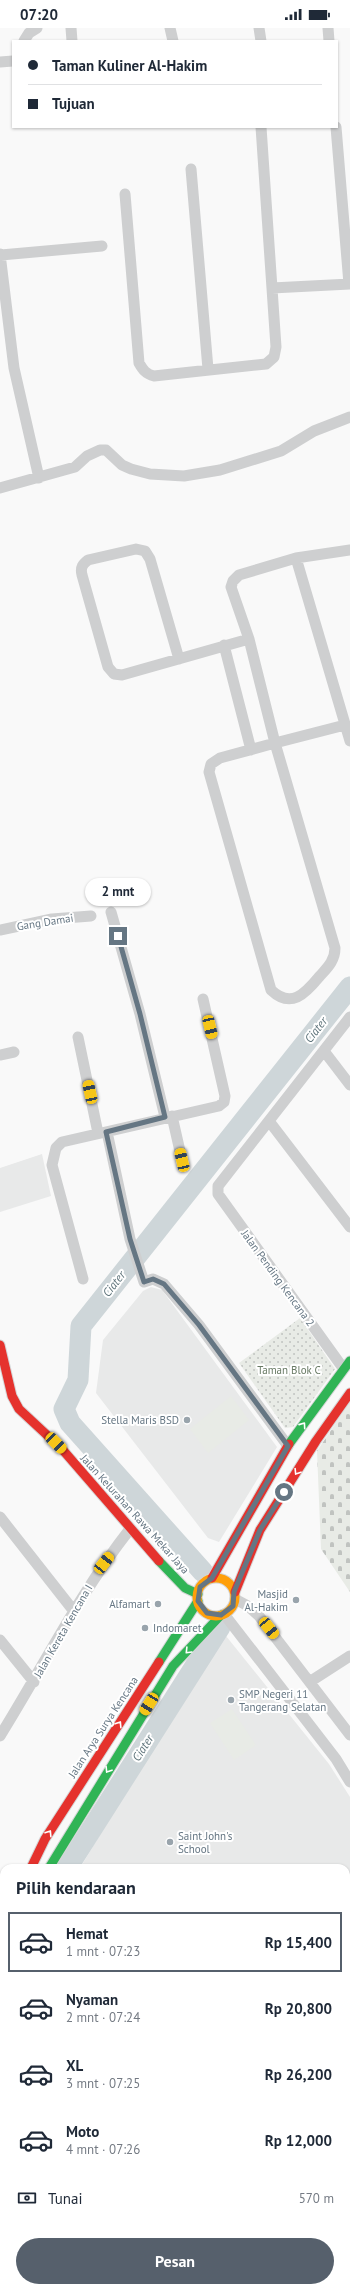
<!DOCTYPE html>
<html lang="id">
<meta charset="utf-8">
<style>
body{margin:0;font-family:"PT Sans",sans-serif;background:#f2f2f3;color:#1f2937;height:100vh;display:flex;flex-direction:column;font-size:15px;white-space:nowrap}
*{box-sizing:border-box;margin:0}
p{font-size:13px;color:#747a83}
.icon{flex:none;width:22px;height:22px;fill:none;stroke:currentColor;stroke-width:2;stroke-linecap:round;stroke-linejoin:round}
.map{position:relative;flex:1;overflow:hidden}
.side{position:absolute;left:0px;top:1836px;width:350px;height:428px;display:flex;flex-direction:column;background:#fff;border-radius:12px 12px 0 0;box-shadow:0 1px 3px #0004}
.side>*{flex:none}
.hud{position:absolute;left:12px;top:12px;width:326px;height:88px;border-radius:0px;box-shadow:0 1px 3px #0004;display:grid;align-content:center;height:88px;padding:0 16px;background:#fff}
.end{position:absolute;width:18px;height:18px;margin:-9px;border:5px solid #657683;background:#fff;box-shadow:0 0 0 2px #fff}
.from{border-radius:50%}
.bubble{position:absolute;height:28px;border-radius:14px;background:#fff;box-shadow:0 1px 3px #0004;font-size:13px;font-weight:700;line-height:28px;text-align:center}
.car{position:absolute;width:12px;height:24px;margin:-12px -6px;border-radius:5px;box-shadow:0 0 3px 1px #0007;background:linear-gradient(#f5c518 24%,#345 0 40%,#f5c518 0 76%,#345 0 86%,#f5c518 0)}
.hud b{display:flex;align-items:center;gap:14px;height:38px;font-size:15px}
.hud b+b{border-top:1px solid #e0e1e3}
.hud i{width:10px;height:10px;background:#1f2937}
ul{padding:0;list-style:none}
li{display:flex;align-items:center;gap:12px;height:60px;margin:0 8px 6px;padding:0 8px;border:2px solid transparent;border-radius:0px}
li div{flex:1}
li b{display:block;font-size:15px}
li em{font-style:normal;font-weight:700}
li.current{border-color:#56606c}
li>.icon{width:36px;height:36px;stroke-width:1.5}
h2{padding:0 16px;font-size:18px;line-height:48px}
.pay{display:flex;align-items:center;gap:10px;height:44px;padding:0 16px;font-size:15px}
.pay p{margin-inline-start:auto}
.button{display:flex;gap:8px;margin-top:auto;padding:8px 16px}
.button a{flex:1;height:46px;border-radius:24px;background:#56606c;color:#fff;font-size:16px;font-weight:700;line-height:46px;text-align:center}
.status{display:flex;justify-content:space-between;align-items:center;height:28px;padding:0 20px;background:#fff;direction:ltr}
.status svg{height:11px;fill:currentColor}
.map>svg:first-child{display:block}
.built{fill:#e8e9e9}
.cemetery{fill:url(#cemetery-stones)}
.park{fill:url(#park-dots)}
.pitch{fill:#e8ebe6}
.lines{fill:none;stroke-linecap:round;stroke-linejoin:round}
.river{stroke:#ced6d9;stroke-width:21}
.fast-casing{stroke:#d5d6d7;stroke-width:11}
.slow-casing{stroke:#d5d6d7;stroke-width:11}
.jam-casing{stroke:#d5d6d7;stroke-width:11}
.street{stroke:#cecfd0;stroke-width:11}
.fast{stroke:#30b455;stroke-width:9}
.slow{stroke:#ff9f0a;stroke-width:9}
.jam{stroke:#e5322d;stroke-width:9}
.oneway{stroke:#fff}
.route{stroke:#657683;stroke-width:5}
.poi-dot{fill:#99a4ac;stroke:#fff;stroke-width:1.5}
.labels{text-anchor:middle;stroke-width:4;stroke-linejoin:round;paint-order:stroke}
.street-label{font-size:11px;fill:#657683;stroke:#fff}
.park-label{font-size:11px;fill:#687a64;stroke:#fff}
.poi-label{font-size:11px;fill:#657683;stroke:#fff;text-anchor:end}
.water-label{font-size:12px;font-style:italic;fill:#60757c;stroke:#fff}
</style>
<div class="status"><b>07:20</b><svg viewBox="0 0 49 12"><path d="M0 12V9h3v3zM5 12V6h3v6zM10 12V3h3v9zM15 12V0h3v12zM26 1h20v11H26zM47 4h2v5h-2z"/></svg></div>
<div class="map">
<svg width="350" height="2264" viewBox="0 0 350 2264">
<defs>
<pattern id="cemetery-stones" width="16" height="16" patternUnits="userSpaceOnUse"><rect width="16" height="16" fill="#e8ebe6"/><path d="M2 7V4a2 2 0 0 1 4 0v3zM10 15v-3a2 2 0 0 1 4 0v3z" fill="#c0c3c0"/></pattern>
<pattern id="park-dots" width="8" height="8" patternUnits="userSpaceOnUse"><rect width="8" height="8" fill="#e8ebe6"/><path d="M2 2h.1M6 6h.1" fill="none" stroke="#c0c3c0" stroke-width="1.8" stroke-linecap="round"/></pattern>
</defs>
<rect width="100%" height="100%" fill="#f9f9f9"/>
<!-- built -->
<path class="built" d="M42,1126L51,1168L0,1184V1140Z
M151,1259L162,1262L277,1419L219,1514L208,1510L96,1365L103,1312L143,1263Z
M226,1608L329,1736L350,1769V1927L346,1929V1840H80L139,1742Z
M4,2075V2260H108L101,2264H0V2083Z"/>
<!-- cemetery -->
<path class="cemetery" d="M350,1374V1564L321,1521L317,1423Z"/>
<!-- park -->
<path class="park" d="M300,1290L335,1341L293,1399L285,1400L239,1335Z"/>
<!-- pitch -->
<path class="pitch" d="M231,1368L249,1392L208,1425L190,1401Z
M232,1681L256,1717L234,1732L210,1695Z"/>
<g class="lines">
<!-- river -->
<path class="river" d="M203,1544L70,1395L64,1381L78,1352L81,1298L350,959
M67,1840L220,1599
M0,2066L4,2060"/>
<defs>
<path id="fast" d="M289,1416L350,1333
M159,1533L185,1560L198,1566
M159,1634L198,1573
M49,1840L173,1638L221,1587"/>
<path id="slow" d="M197 1569a19 19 0 1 1 38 0a19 19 0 1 1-38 0Z
M0,1979L4,1962"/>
<path id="jam" d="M0,1317L12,1368L19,1381L62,1421L159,1533
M212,1550L289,1416
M235,1564L260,1502L316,1413L350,1365
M31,1840L45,1811L159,1634
M0,2029L4,2020"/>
</defs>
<!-- fast casing -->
<use href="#fast" class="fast-casing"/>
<!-- slow casing -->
<use href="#slow" class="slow-casing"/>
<!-- jam casing -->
<use href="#jam" class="jam-casing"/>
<!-- street -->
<path class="street" d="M71,0L72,13
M170,0L173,13
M259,0L261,13
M328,0L329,13
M24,13L29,5L37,0
M0,34L13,33
M336,99L349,256
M191,141L208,341
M125,166L139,335C143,342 146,346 154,348L266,336L274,329L276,319L261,99
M0,226L14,340L39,450
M1,227L102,218
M272,260L350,256
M0,460L75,439L87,428L100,422H106L122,437L131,441L150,446L184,448L220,442L281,423L314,403L350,389
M296,530L350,713
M224,617L251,722
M179,631L150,531L145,523L136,521L88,532C83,536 80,539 82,547L108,639L114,646L122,647L249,611
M345,697L275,715L249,611L231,559L233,553L239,547L296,530L350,522
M275,715L335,920C335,933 327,940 319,949C305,966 291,981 271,962L209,744L211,736L220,730Z
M111,884L140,986L165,1089
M0,902L52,891L91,888
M78,1009L98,1105
M324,1023L350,1057
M0,1027L14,1024
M172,1088L182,1132
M269,1093L350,1199
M107,1104L130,1211L144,1254L153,1251L164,1256L199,1297L288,1418
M83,1251L52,1137L56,1120L62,1114L219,1078L224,1074L225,1068L203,971
M343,1340L218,1166V1158L350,989
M0,1489L73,1582
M235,1571L248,1578L259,1588L350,1707
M224,1586L336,1731L350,1754
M0,1612L34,1654
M311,1653L350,1628
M0,1708C43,1639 79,1566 130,1501
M0,1870L4,1871
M346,2211L350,2210
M234,2264L235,2260"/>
<!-- fast -->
<use href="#fast" class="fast"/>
<!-- slow -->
<use href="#slow" class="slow"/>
<!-- jam -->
<use href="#jam" class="jam"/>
</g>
<!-- one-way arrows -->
<defs><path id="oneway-chevron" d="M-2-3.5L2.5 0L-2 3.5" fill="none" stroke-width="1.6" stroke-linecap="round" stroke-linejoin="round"/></defs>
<g class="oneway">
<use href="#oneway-chevron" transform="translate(303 1397) rotate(-55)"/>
<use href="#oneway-chevron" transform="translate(297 1444) rotate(122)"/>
<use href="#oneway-chevron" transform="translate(188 1623) rotate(134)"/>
<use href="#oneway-chevron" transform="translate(119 1696) rotate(-57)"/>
<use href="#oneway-chevron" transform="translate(108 1742) rotate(122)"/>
<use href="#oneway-chevron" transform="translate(49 1805) rotate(-57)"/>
</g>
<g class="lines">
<!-- route -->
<path class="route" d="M118,908L140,986L165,1089L106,1104L130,1211L144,1254L153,1251L164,1256L199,1297L288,1418L212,1550L200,1559L198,1573L207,1585L221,1587L233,1578L234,1564L260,1502L284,1464"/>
</g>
<!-- markers -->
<g class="poi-dot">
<circle cx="187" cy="1392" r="4"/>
<circle cx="296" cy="1572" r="4"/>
<circle cx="158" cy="1576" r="4"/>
<circle cx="145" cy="1600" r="4"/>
<circle cx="231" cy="1672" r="4"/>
<circle cx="170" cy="1814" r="4"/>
</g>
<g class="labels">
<!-- street labels -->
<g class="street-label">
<text transform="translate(45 894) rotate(-9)" y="4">Gang Damai</text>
<text transform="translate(278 1250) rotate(54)" y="4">Jalan Pending Kencana 2</text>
<text transform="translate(135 1486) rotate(48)" y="4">Jalan Kelurahan Rawa Mekar Jaya</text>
<text transform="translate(63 1603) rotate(-60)" y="4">Jalan Kereta Kencana I</text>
<text transform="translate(103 1699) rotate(-57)" y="4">Jalan Arya Surya Kencana</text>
</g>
<!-- park labels -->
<g class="park-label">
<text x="289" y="1346">Taman Blok C</text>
</g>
<!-- poi labels -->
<g class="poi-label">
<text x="179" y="1396">Stella Maris BSD</text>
<text x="288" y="1570">Masjid<tspan x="288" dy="13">Al-Hakim</tspan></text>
<text x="150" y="1580">Alfamart</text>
<text x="153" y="1604" text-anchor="start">Indomaret</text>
<text x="239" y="1670" text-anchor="start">SMP Negeri 11<tspan x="239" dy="13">Tangerang Selatan</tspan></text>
<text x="178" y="1812" text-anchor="start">Saint John's<tspan x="178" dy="13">School</tspan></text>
</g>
<!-- water labels -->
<g class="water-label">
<text transform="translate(316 1002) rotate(-52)" y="4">Ciater</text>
<text transform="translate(114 1256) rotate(-52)" y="4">Ciater</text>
<text transform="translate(143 1720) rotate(-58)" y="4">Ciater</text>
</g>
</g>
</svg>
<i class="end from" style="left:284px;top:1464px"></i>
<i class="end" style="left:118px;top:908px"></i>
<div class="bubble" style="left:85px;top:850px;width:66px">2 mnt</div>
<i class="car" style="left:210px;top:999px;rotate:167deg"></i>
<i class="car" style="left:90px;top:1064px;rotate:348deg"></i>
<i class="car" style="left:182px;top:1132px;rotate:347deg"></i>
<i class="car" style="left:56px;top:1415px;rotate:135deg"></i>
<i class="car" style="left:104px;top:1535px;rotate:38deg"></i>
<i class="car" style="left:269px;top:1600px;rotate:141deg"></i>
<i class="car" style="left:149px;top:1676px;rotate:212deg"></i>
<div class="hud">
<b><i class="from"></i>Taman Kuliner Al-Hakim</b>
<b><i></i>Tujuan</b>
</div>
<section class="side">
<h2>Pilih kendaraan</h2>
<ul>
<li class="current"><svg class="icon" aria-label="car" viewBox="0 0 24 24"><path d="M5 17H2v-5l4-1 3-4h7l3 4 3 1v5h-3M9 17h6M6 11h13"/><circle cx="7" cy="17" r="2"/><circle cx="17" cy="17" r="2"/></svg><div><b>Hemat</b><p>1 mnt · 07:23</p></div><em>Rp 15,400</em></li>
<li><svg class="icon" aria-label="car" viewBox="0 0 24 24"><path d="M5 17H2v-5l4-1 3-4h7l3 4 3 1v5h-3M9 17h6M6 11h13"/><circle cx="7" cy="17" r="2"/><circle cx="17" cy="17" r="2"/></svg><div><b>Nyaman</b><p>2 mnt · 07:24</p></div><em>Rp 20,800</em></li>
<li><svg class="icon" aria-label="car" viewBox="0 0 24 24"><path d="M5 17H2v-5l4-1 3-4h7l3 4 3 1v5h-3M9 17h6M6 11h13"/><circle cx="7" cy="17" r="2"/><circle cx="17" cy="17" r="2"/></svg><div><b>XL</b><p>3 mnt · 07:25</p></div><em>Rp 26,200</em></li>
<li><svg class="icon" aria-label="car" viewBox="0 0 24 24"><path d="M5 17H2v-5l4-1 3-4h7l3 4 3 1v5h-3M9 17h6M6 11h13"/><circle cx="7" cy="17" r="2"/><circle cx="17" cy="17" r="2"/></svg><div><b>Moto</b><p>4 mnt · 07:26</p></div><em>Rp 12,000</em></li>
</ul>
<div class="pay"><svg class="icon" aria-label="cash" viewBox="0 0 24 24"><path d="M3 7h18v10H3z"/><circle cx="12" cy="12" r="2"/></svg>Tunai<p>570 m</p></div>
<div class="button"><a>Pesan</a></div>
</section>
</div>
